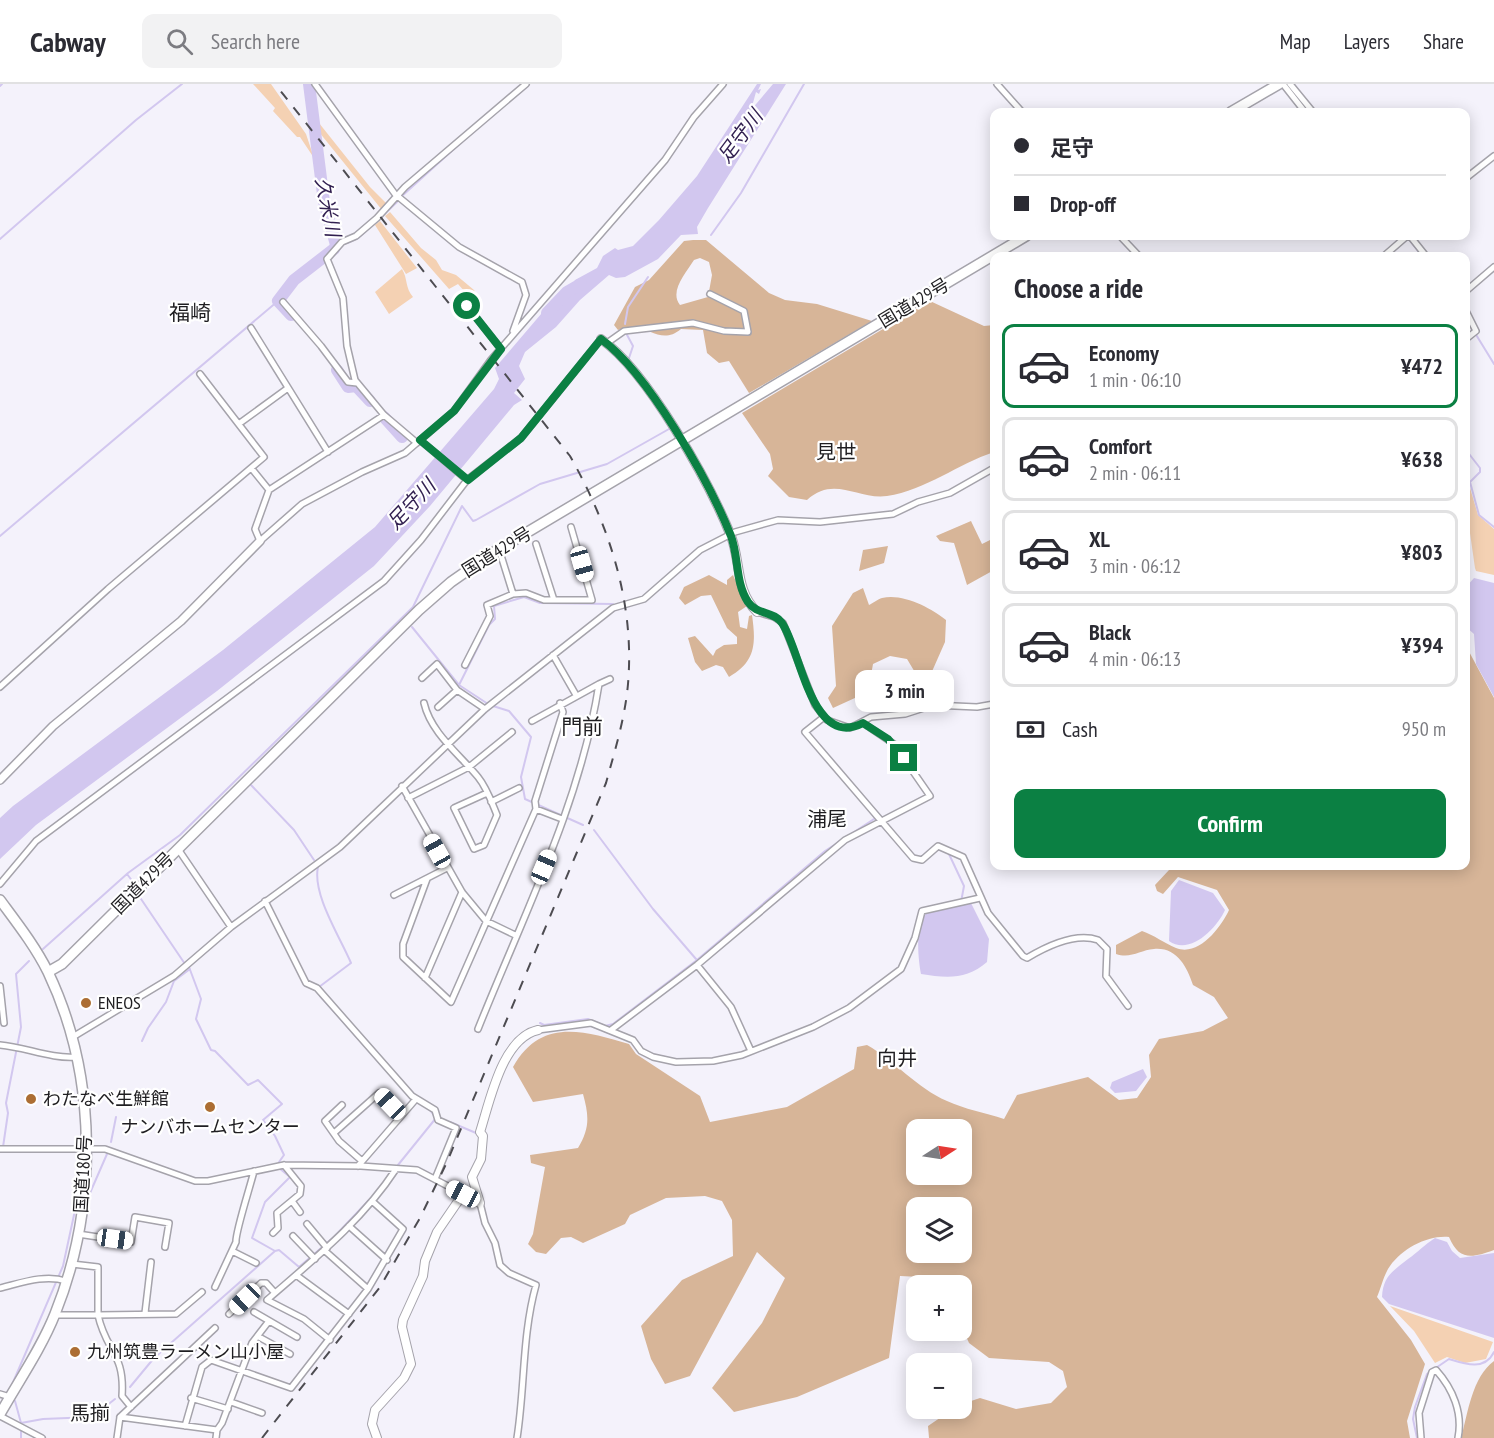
<!DOCTYPE html>
<meta charset="utf-8">
<style>
body{margin:0;font-family:"PT Sans Narrow","Noto Sans JP",sans-serif;background:#f2f2f3;color:#2b2b33;height:100vh;display:flex;flex-direction:column;font-size:22px;white-space:nowrap}
*{box-sizing:border-box;margin:0}
p{font-size:20px;color:#7c7c81}
.icon{flex:none;width:33px;height:33px;fill:none;stroke:currentColor;stroke-width:2;stroke-linecap:round;stroke-linejoin:round}
.map{position:relative;flex:1;overflow:hidden}
.side{position:absolute;left:990px;top:168px;width:480px;height:618px;display:flex;flex-direction:column;background:#fff;border-radius:12px;box-shadow:0 3px 15px #0003}
.side>*{flex:none}
.hud{position:absolute;left:990px;top:24px;width:480px;height:132px;border-radius:12px;box-shadow:0 3px 15px #0003;display:grid;align-content:center;height:132px;padding:0 24px;background:#fff}
.needle{width:39px;rotate:78deg}
.buttons{position:absolute;left:906px;top:1035px;display:grid;gap:12px}
.buttons a{display:grid;place-items:center;width:66px;height:66px;border-radius:12px;background:#fff;box-shadow:0 3px 15px #0003;font-size:30px}
.end{position:absolute;width:27px;height:27px;margin:-14px;border:8px solid #0b8043;background:#fff;box-shadow:0 0 0 3px #fff}
.from{border-radius:50%}
.bubble{position:absolute;height:42px;border-radius:12px;background:#fff;box-shadow:0 3px 15px #0003;font-size:20px;font-weight:800;line-height:42px;text-align:center}
.car{position:absolute;width:18px;height:36px;margin:-18px -9px;border-radius:8px;box-shadow:0 0 4px 2px #0007;background:linear-gradient(#fff 24%,#345 0 40%,#fff 0 76%,#345 0 86%,#fff 0)}
.hud b{display:flex;align-items:center;gap:21px;height:57px;font-size:22px}
.hud b+b{border-top:2px solid #e1e1e2}
.hud i{width:15px;height:15px;background:#2b2b33}
ul{padding:0;list-style:none}
li{display:flex;align-items:center;gap:18px;height:84px;margin:0 12px 9px;padding:0 12px;border:3px solid #e1e1e2;border-radius:12px}
li div{flex:1}
li b{display:block;font-size:22px}
li em{font-style:normal;font-weight:800}
li.on{border-color:#0b8043}
li>.icon{width:54px;height:54px;stroke-width:1.5}
h2{padding:0 24px;font-size:27px;line-height:72px}
.pay{display:flex;align-items:center;gap:15px;height:66px;padding:0 24px;font-size:22px}
.pay p{margin-inline-start:auto}
.primary-button{display:flex;gap:12px;margin-top:auto;padding:12px 24px}
.primary-button a{flex:1;height:69px;border-radius:12px;background:#0b8043;color:#fff;font-size:24px;font-weight:800;line-height:69px;text-align:center}
header{display:flex;align-items:center;gap:36px;box-sizing:border-box;height:84px;padding:0 30px;background:#fff;border-bottom:2px solid #e1e1e2}
header strong{font-size:28px}
nav{display:flex;gap:33px;margin-inline-start:auto;font-size:21px}
.search{width:420px;height:54px;background:#f2f2f3;display:flex;align-items:center;gap:15px;box-sizing:border-box;padding:0 21px;border-radius:12px;color:#7c7c81;font-size:22px}
.map>svg:first-child{display:block}
.green{fill:#f4d1b3}
.forest{fill:#d7b598;fill-rule:evenodd}
.water{fill:#d2c7ef}
.lines{fill:none;stroke-linecap:round;stroke-linejoin:round}
.stream{stroke:#d2c7ef;stroke-width:2}
.river{stroke:#d2c7ef;stroke-width:12}
.minor-casing{stroke:#a5a3ab;stroke-width:8}
.tertiary-casing{stroke:#a5a3ab;stroke-width:10}
.secondary-casing{stroke:#a5a3ab;stroke-width:10}
.trunk-casing{stroke:#a5a3ab;stroke-width:12}
.minor{stroke:#fff;stroke-width:5}
.tertiary{stroke:#fff;stroke-width:7}
.secondary{stroke:#fff;stroke-width:8}
.trunk{stroke:#fff;stroke-width:9}
.rail{stroke:#4d4c51;stroke-width:2;stroke-dasharray:10 10;stroke-linecap:butt}
.route{stroke:#0b8043;stroke-width:8}
.poi-dot{fill:#ac6e33;stroke:#fff;stroke-width:2}
.labels{text-anchor:middle;stroke-width:4.5;stroke-linejoin:round;paint-order:stroke}
.street-label{font-size:18px;fill:#1f1e21;stroke:#fff}
.poi-label{font-size:18px;fill:#1f1e21;stroke:#fff;text-anchor:start}
.water-label{font-size:20px;font-style:italic;fill:#311f50;stroke:#fff}
.neighbourhood-label{font-size:20px;fill:#1f1e21;stroke:#fff}
.quarter-label{font-size:21px;fill:#1f1e21;stroke:#fff}
</style>
<header>
<strong>Cabway</strong>
<div class="search"><svg class="icon" aria-label="search" viewBox="0 0 24 24"><circle cx="10" cy="10" r="6"/><path d="M15 15l6 6"/></svg>Search here</div>
<nav><a>Map</a><a>Layers</a><a>Share</a></nav>
</header>
<div class="map">
<svg width="1494" height="1354" viewBox="0 0 1494 1354">
<rect width="100%" height="100%" fill="#f4f2fb"/>
<!-- green -->
<path class="green" d="M253,0H271L306,50L314,74L300,53H297L273,27L275,24Z
M319,39L370,103L388,121L382,126L319,48Z
M390,128L421,164L436,176L442,186L456,191L474,206L481,220L478,223L458,200L449,205L385,132Z
M380,137L417,184L406,190L375,141Z
M402,185C408,195 405,204 413,213L389,230L375,208Z
M1466,402L1470,404L1478,431L1494,445V491L1476,487L1475,484L1466,421Z
M1390,1222L1493,1258L1486,1275L1465,1279L1447,1273L1435,1279L1414,1247Z"/>
<!-- forest -->
<path class="forest" d="M693,156H706L769,209L785,216L817,220L872,237L749,309L729,277L719,279L707,269L703,246L681,245C663,260 652,245 633,243C629,243 622,245 618,246L614,241L635,203L649,196L684,157ZM700,174L709,178L712,191L708,213L680,221C669,207 686,189 694,176Z
M930,217L984,242L994,241V368C958,380 926,406 887,412C858,416 834,391 807,416L789,413L768,392L773,385L770,370L742,329Z
M971,437L982,460L994,454V486L967,501L954,459L940,457L936,452Z
M888,462L884,479L859,487L863,466Z
M709,491L727,501V496L733,491L747,522L738,528L740,543L747,545L749,532L752,531C756,559 756,578 729,593L723,583L716,581L702,587L695,578L688,554L695,552L713,572L716,566L724,561L737,560V553L727,544L711,511L701,512L685,521L679,514L684,503Z
M863,504L869,521C873,519 878,515 882,514C903,509 931,524 946,536L945,558L930,592L919,595L907,575L890,572L873,580L868,608L833,624L828,614L836,602L832,542L853,509Z
M1466,562L1494,614V1166C1472,1174 1459,1177 1449,1153C1428,1151 1403,1164 1390,1182C1384,1190 1381,1204 1377,1213L1411,1256L1425,1280L1407,1337L1410,1354H929L928,1342L953,1325L962,1324V1320L980,1314L1016,1325L1051,1319L1067,1303L1063,1287L1049,1278L989,1274L969,1259L962,1243V1202L945,1201L942,1194L900,1192L889,1274L797,1313L734,1328L712,1304L762,1239L785,1194L757,1168L690,1292L665,1300L651,1275L641,1242L682,1196L733,1172L732,1136L722,1117L705,1112L666,1114L630,1131L625,1140L583,1159L571,1153L561,1154L546,1170L536,1168L528,1160L533,1150L545,1083L531,1079L530,1071L578,1064C590,1044 589,1032 583,1010L533,1018L513,983C541,933 584,947 629,960L636,970L700,1012L710,1038L787,1023L854,985L857,963L867,961C895,977 917,1004 947,1017C964,1025 986,1029 1004,1035L1017,1011L1088,993L1119,1016L1137,1014L1151,993L1149,971L1159,955L1203,947L1228,934L1214,913L1193,901C1187,883 1177,863 1154,865C1140,866 1131,875 1116,870V861L1142,847C1154,851 1164,859 1176,864C1199,873 1221,843 1229,826L1217,806L1178,793L1163,810L1157,807L1155,801L1169,786L1168,782H1466ZM916,1046H962V1090H916ZM916,1124H962V1168H916Z
M1494,1277V1354H1461C1468,1329 1472,1293 1494,1277Z"/>
<!-- water -->
<path class="water" d="M757,0H761L758,6L761,5L759,10L756,8L751,26L773,0H786L708,124L697,143L698,150L681,151L658,175L625,193L616,194L609,191L580,216L556,243L525,268L519,282L525,295L514,309L522,316L514,321L430,422L374,482L217,607L36,741L0,775V734L13,722L223,566L375,443L494,305L499,295L495,284L553,216L557,220L564,217L575,196L597,184L603,172L615,164L618,166L633,162L659,136L697,92Z
M1474,494L1494,499V613L1476,580L1474,550L1466,543V503Z
M1179,796L1213,809L1225,826C1217,844 1190,872 1169,857L1171,807Z
M971,819L989,855L987,878C967,896 946,894 921,890C918,875 914,836 929,827C940,821 959,821 971,819Z
M1143,985L1147,993L1136,1007L1115,1009L1110,1004L1112,998Z
M1435,1154L1447,1158L1452,1167L1460,1174L1494,1169V1254L1389,1220L1382,1213C1383,1192 1393,1187 1408,1175C1418,1168 1424,1161 1435,1154Z"/>
<g class="lines">
<!-- stream -->
<path class="stream" d="M1287,0L1309,28
M0,2L2,0
M402,112L466,54
M376,138L397,118
M711,151L741,109L804,0
M1408,154L1422,172
M0,155L136,36L182,0
M347,159L358,154L367,146
M625,240L628,223L648,193
M626,249L633,262L628,277
M1475,249L1494,280
M1466,366L1480,384V388L1470,398L1479,431L1494,443
M0,452L278,217
M412,543L459,601L488,620
M459,601L489,541L495,535L494,522L524,513L540,519L613,520
M493,622L509,627L531,653L521,693L525,715L583,741
M251,701L294,746L314,776
M594,746L653,825L696,875
M948,768L964,802L961,818
M318,783C312,810 340,853 351,879L319,903
M127,790L133,798
M139,812L185,880
M43,865L128,789L180,751L413,523L462,422L473,437L476,436L540,400L607,380L669,345
M189,883L201,915L196,935L211,966L215,967L248,1001L258,996L282,1020L263,1036L275,1052L284,1071L279,1078
M320,912L362,959
M540,939L544,941L588,935L605,942L613,940L697,876L825,767L874,735
M142,957L148,944L166,918L174,897L190,885
M450,1038L476,1049
M111,1058L116,1033
M3,1063L8,1029L6,1019L21,943L16,890L29,877
M398,1081L436,1034L430,1026
M90,1109L107,1070
M275,1167L252,1154L265,1118L290,1093L279,1084
M399,1247L403,1261
M11,1303L63,1182L77,1117
M130,1303L154,1274L275,1167L279,1166L299,1183L334,1153L369,1116
M15,1317L21,1339V1354
M21,1339L43,1335L92,1333L115,1315
M1417,1354L1413,1335L1415,1323L1427,1290L1449,1275C1465,1280 1485,1287 1494,1268"/>
<!-- river -->
<path class="river" d="M547,229L567,208L581,200
M291,231L278,217L294,196L334,165L336,161L324,118L309,0
M337,286L348,303L356,302L370,317
M384,333L402,353"/>
<defs>
<path id="minor" d="M315,0L395,110L459,163L522,198L526,211L513,247
M997,0L1022,28
M1283,0L1305,28
M1290,0L1313,28
M1466,94L1494,72
M1120,152L1139,172
M1410,152L1426,172
M1384,172L1407,152
M1466,207L1494,183
M283,218L321,262L348,298L357,299
M467,222L501,265
M1466,227L1476,247L1466,255
M251,244L328,368
M607,259L624,247L693,239L724,247L748,248L744,227L710,210
M384,331L269,406L255,445L260,457L302,420L362,388L405,369L454,327L490,277L665,76L694,33L723,0
M240,339L288,304
M420,356L467,396
M417,359L384,331L355,296L347,262L343,214L327,175L342,158L356,152L377,134L405,103L526,0
M252,385L269,406
M536,460L554,516
M499,465L513,510
M757,528L774,533L783,539L815,621L827,636L850,644L871,633L905,630L933,621L977,623L994,620
M553,571L576,611
M465,581L490,532L487,521L513,510L526,509L544,516H592L571,443
M422,594L437,580L457,606L485,625
M599,600L610,595
M0,603L108,505L264,373L200,290
M424,619C431,649 459,670 478,693C487,704 492,719 497,731L484,761L474,765L454,724L487,709
M438,623L457,606
M824,633L805,648L913,774L922,776L938,762L963,773L988,829L1023,872L1027,874C1047,862 1075,848 1098,856L1107,865L1106,892L1128,922
M402,702L462,808L486,837L515,851
M408,714L469,683L512,648
M491,718L519,704
M536,725L562,735
M178,765L231,843
M427,795L403,860V873L451,918L536,725L535,717L563,628L560,619
M0,800L36,757L384,497L421,456L467,396L521,354L601,255
M394,811L447,784
M265,817L306,899L317,904L412,1012L435,1026L438,1036L456,1044L435,1095
M697,881L731,923L751,967
M425,894L462,808
M0,902L4,939
M478,945C523,832 580,721 599,600L532,637
M538,946L591,939L633,956L641,967L653,973L676,978L713,977L742,971L813,943L849,924L901,885L915,854L922,827L980,814
M611,946L697,881L845,756L930,712L894,660L863,639
M71,954L174,892L231,843L340,763L485,625L613,524L644,515L700,466L735,448L778,436L820,438L893,430L918,418L950,409L994,384
M0,961C25,963 51,975 76,973
M342,1021L325,1037L339,1057L362,1077
M334,1049L379,1009L400,1031
M0,1065H105L195,1097H208L284,1081L361,1082L417,1086L463,1110
M358,1082L416,1015
M292,1117L300,1128
M480,1119L485,1139L495,1159L500,1181L509,1189L536,1201C522,1251 525,1303 517,1354
M307,1140L327,1164
M349,1142L387,1176
M273,1149L278,1144L277,1129L300,1110L301,1102L284,1081
M78,1150L131,1158L135,1133L169,1139L165,1163
M293,1152L315,1175
M324,1166L368,1205
M232,1167L256,1179
M72,1180L98,1183V1231L176,1230L202,1208
M296,1191L349,1230
M215,1203L236,1158C235,1149 251,1100 254,1087
M0,1204C21,1199 45,1190 66,1197
M254,1228L297,1253
M145,1229L151,1178
M229,1230L261,1199H266L275,1209
M54,1231H98C106,1268 125,1269 122,1312L131,1323
M215,1244L120,1333L217,1346L216,1354
M259,1253L290,1270
M330,1256L304,1235L267,1216C313,1176 362,1137 396,1085
M0,1310L10,1313
M191,1314L228,1325
M231,1318L262,1329
M0,1332L42,1354
M185,1342L202,1283L211,1276L291,1304L368,1205L403,1145L372,1117
M217,1346L222,1339L252,1259L269,1237
M117,1354L120,1333
M1421,1354L1419,1329L1432,1288L1436,1286C1453,1305 1463,1329 1458,1354"/>
<path id="tertiary" d="M0,696L53,642L181,537L260,457"/>
<path id="secondary" d="M601,255C648,288 709,398 731,452C741,478 735,506 757,528
M480,1119L472,1093L481,1075L483,1052L480,1048C490,1017 502,954 538,946
M377,1354L372,1340L375,1326L404,1294L411,1280L402,1243L403,1236L423,1192L425,1177L437,1148L463,1110L480,1119"/>
<path id="trunk" d="M1231,28L1279,0
M0,816C17,839 35,862 48,888C98,993 98,1123 55,1230C41,1265 18,1298 0,1330
M48,888L62,880L419,526L451,498L494,468L1026,152"/>
</defs>
<!-- minor casing -->
<use href="#minor" class="minor-casing"/>
<!-- tertiary casing -->
<use href="#tertiary" class="tertiary-casing"/>
<!-- secondary casing -->
<use href="#secondary" class="secondary-casing"/>
<!-- trunk casing -->
<use href="#trunk" class="trunk-casing"/>
<!-- minor -->
<use href="#minor" class="minor"/>
<!-- tertiary -->
<use href="#tertiary" class="tertiary"/>
<!-- secondary -->
<use href="#secondary" class="secondary"/>
<!-- trunk -->
<use href="#trunk" class="trunk"/>
<!-- rail -->
<path class="rail" d="M262,1354L380,1203L420,1134L447,1078L606,699C615,666 625,634 628,600C635,519 609,441 570,372L275,0"/>
</g>
<g class="lines">
<!-- route -->
<path class="route" d="M467,222L501,265L454,327L420,356L468,396L521,354L601,255C648,289 709,397 731,452C739,474 735,498 748,518C757,531 774,527 782,539C801,566 811,666 863,639L888,655L904,674"/>
</g>
<!-- markers -->
<g class="poi-dot">
<circle cx="86" cy="919" r="6"/>
<circle cx="31" cy="1015" r="6"/>
<circle cx="210" cy="1023" r="6"/>
<circle cx="75" cy="1268" r="6"/>
</g>
<g class="labels">
<!-- street labels -->
<g class="street-label">
<text transform="translate(914 219) rotate(-31)" y="6">国道429号</text>
<text transform="translate(497 468) rotate(-32)" y="6">国道429号</text>
<text transform="translate(143 799) rotate(-45)" y="6">国道429号</text>
<text transform="translate(83 1090) rotate(-87)" y="6">国道180号</text>
</g>
<!-- poi labels -->
<g class="poi-label">
<text x="98" y="925">ENEOS</text>
<text x="43" y="1021">わたなべ生鮮館</text>
<text x="210" y="1049" text-anchor="middle">ナンバホームセンター</text>
<text x="87" y="1274">九州筑豊ラーメン山小屋</text>
</g>
<!-- water labels -->
<g class="water-label">
<text transform="translate(740 52) rotate(-53)" y="7">足守川</text>
<text transform="translate(328 123) rotate(79)" y="7">久米川</text>
<text transform="translate(411 420) rotate(-47)" y="7">足守川</text>
</g>
<!-- neighbourhood labels -->
<g class="neighbourhood-label">
<text x="836" y="375">見世</text>
<text x="827" y="742">浦尾</text>
<text x="897" y="981">向井</text>
<text x="90" y="1336">馬揃</text>
</g>
<!-- quarter labels -->
<g class="quarter-label">
<text x="190" y="236">福崎</text>
<text x="582" y="650">門前</text>
</g>
</g>
</svg>
<div class="buttons">
<a><svg class="needle" viewBox="-14 -14 28 28"><path d="M0-13l5 13h-10z" fill="#e53935"/><path d="M0 13l5-13h-10z" fill="#7c7c81"/></svg></a>
<a><svg class="icon" aria-label="layers" viewBox="0 0 24 24"><path d="M12 4l9 5-9 5-9-5zM3 14l9 5 9-5"/></svg></a>
<a>+</a>
<a>−</a>
</div>
<i class="end from" style="left:467px;top:222px"></i>
<i class="end" style="left:904px;top:674px"></i>
<div class="bubble" style="left:855px;top:586px;width:99px">3 min</div>
<i class="car" style="left:582px;top:480px;rotate:164deg"></i>
<i class="car" style="left:437px;top:767px;rotate:331deg"></i>
<i class="car" style="left:544px;top:783px;rotate:23deg"></i>
<i class="car" style="left:390px;top:1020px;rotate:316deg"></i>
<i class="car" style="left:463px;top:1110px;rotate:298deg"></i>
<i class="car" style="left:115px;top:1155px;rotate:98deg"></i>
<i class="car" style="left:245px;top:1215px;rotate:226deg"></i>
<div class="hud">
<b><i class="from"></i>足守</b>
<b><i></i>Drop-off</b>
</div>
<section class="side">
<h2>Choose a ride</h2>
<ul>
<li class="on"><svg class="icon" aria-label="car" viewBox="0 0 24 24"><path d="M5 17H2v-5l4-1 3-4h7l3 4 3 1v5h-3M9 17h6M6 11h13"/><circle cx="7" cy="17" r="2"/><circle cx="17" cy="17" r="2"/></svg><div><b>Economy</b><p>1 min · 06:10</p></div><em>¥472</em></li>
<li><svg class="icon" aria-label="car" viewBox="0 0 24 24"><path d="M5 17H2v-5l4-1 3-4h7l3 4 3 1v5h-3M9 17h6M6 11h13"/><circle cx="7" cy="17" r="2"/><circle cx="17" cy="17" r="2"/></svg><div><b>Comfort</b><p>2 min · 06:11</p></div><em>¥638</em></li>
<li><svg class="icon" aria-label="car" viewBox="0 0 24 24"><path d="M5 17H2v-5l4-1 3-4h7l3 4 3 1v5h-3M9 17h6M6 11h13"/><circle cx="7" cy="17" r="2"/><circle cx="17" cy="17" r="2"/></svg><div><b>XL</b><p>3 min · 06:12</p></div><em>¥803</em></li>
<li><svg class="icon" aria-label="car" viewBox="0 0 24 24"><path d="M5 17H2v-5l4-1 3-4h7l3 4 3 1v5h-3M9 17h6M6 11h13"/><circle cx="7" cy="17" r="2"/><circle cx="17" cy="17" r="2"/></svg><div><b>Black</b><p>4 min · 06:13</p></div><em>¥394</em></li>
</ul>
<div class="pay"><svg class="icon" aria-label="cash" viewBox="0 0 24 24"><path d="M3 7h18v10H3z"/><circle cx="12" cy="12" r="2"/></svg>Cash<p>950 m</p></div>
<div class="primary-button"><a>Confirm</a></div>
</section>
</div>
